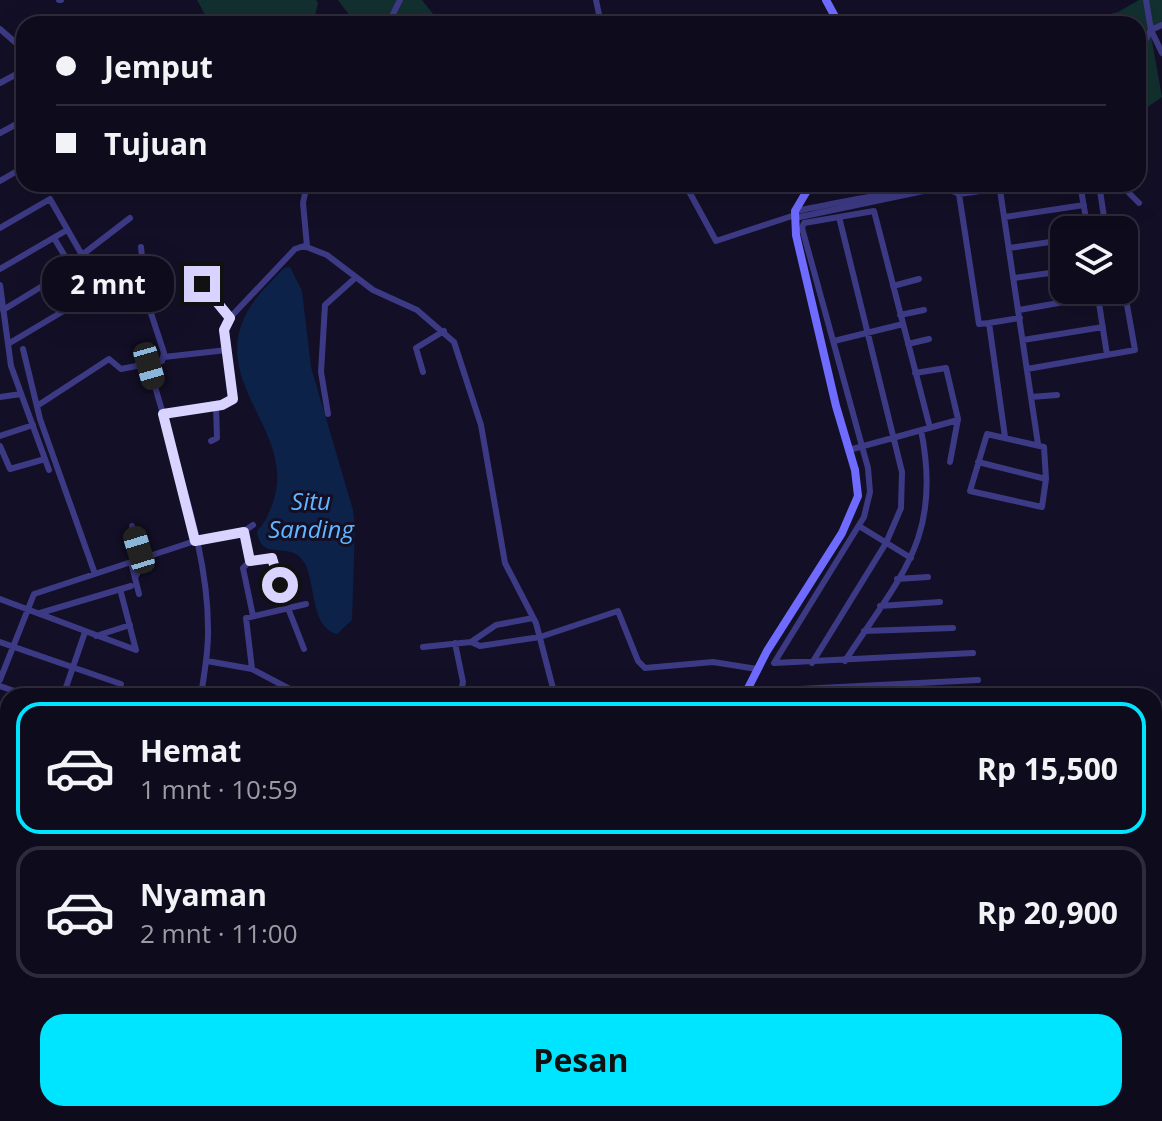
<!DOCTYPE html>
<html lang="id">
<meta charset="utf-8">
<style>
body{margin:0;font-family:"Open Sans",sans-serif;background:#1c1929;color:#f1f3f6;height:100vh;display:flex;flex-direction:column;font-size:30px;white-space:nowrap}
*{box-sizing:border-box;margin:0}
p{font-size:26px;color:#9b9ba3}
.icon{flex:none;width:44px;height:44px;fill:none;stroke:currentColor;stroke-width:2;stroke-linecap:round;stroke-linejoin:round}
.map{position:relative;flex:1;overflow:hidden}
.details{position:absolute;left:0px;top:688px;width:1162px;height:434px;display:flex;flex-direction:column;background:#0e0b1c;border-radius:24px 24px 0 0;box-shadow:0 8px 32px #0002,0 0 0 2px #2e2b3b}
.details>*{flex:none}
.top-card{position:absolute;left:16px;top:16px;width:1130px;height:176px;border-radius:24px;box-shadow:0 8px 32px #0002,0 0 0 2px #2e2b3b;display:grid;align-content:center;height:176px;padding:0 40px;background:#0e0b1c}
.fabs{position:absolute;left:1050px;top:216px;display:grid;gap:16px}
.fabs a{display:grid;place-items:center;width:88px;height:88px;border-radius:16px;background:#0e0b1c;box-shadow:0 8px 32px #0002,0 0 0 2px #2e2b3b;font-size:40px}
.end{position:absolute;width:36px;height:36px;margin:-18px;border:10px solid #d9d4ff;background:#111;box-shadow:0 0 0 4px #111}
.from{border-radius:50%}
.bubble{position:absolute;height:56px;border-radius:24px;background:#0e0b1c;box-shadow:0 8px 32px #0002,0 0 0 2px #2e2b3b;font-size:26px;font-weight:700;line-height:56px;text-align:center}
.car{position:absolute;width:24px;height:48px;margin:-24px -12px;border-radius:10px;box-shadow:0 0 6px 2px #0007;background:linear-gradient(#222 24%,#8ab4d8 0 40%,#222 0 76%,#8ab4d8 0 86%,#222 0)}
.top-card b{display:flex;align-items:center;gap:28px;height:76px;font-size:30px}
.top-card b+b{border-top:2px solid #2e2b3b}
.top-card i{width:20px;height:20px;background:#f1f3f6}
ul{padding:14px 0 0;list-style:none}
li{display:flex;align-items:center;gap:24px;height:132px;margin:0 16px 12px;padding:0 24px;border:4px solid #2e2b3b;border-radius:24px}
li div{flex:1}
li b{display:block;font-size:30px}
li em{font-style:normal;font-weight:700}
li.current{border-color:#00e5ff}
li>.icon{width:72px;height:72px;stroke-width:1.5}
.button{display:flex;gap:16px;margin-top:auto;padding:16px 40px}
.button a{flex:1;height:92px;border-radius:24px;background:#00e5ff;color:#111;font-size:32px;font-weight:700;line-height:92px;text-align:center}
.map>svg:first-child{display:block}
.green{fill:#12302f}
.water{fill:#0c2248}
.lines{fill:none;stroke-linecap:round;stroke-linejoin:round}
.street{stroke:#3d3a85;stroke-width:6}
.secondary{stroke:#6f6bff;stroke-width:8}
.route{stroke:#d9d4ff;stroke-width:10}
.labels{text-anchor:middle;stroke-width:6;stroke-linejoin:round;paint-order:stroke}
.water-label{font-size:24px;font-style:italic;fill:#62b6ff;stroke:#130f26}
</style>
<div class="map">
<svg width="1162" height="1121" viewBox="0 0 1162 1121">
<rect width="100%" height="100%" fill="#130f26"/>
<!-- green -->
<path class="green" d="M197,0H316L318,3L313,24H210Z
M338,0H422L441,24H356Z
M1139,0H1162V23L1156,25L1151,35L1162,97L1138,114V24H1075L1118,12Z"/>
<!-- water -->
<path class="water" d="M290,267L302,291L311,367L353,510L355,527L352,620L337,634C310,628 316,582 304,562C290,539 261,564 257,531C266,522 270,511 274,499C294,431 212,385 245,316C254,297 270,283 284,268Z"/>
<g class="lines">
<!-- street -->
<path class="street" d="M59,0H61
M596,0L601,24
M1146,0L1151,30L1162,53
M388,24L400,0
M0,29L24,50
M1138,53L1151,30L1162,25
M0,83L24,70
M0,133L24,120
M0,181L24,167
M685,184L716,241L795,215
M1080,184L1088,230
M1099,184L1104,217
M1120,184L1139,203
M1000,190L1038,444
M959,194L1031,184
M795,211C826,206 938,179 959,194L979,324L989,323L1005,437
M1005,217L1084,205
M795,218L928,190
M0,228L50,199L82,255L130,218
M307,246L303,203L307,184
M1009,248L1064,240
M0,269L67,230
M189,275L207,289L230,318
M1014,278L1064,271
M0,285L11,366L49,470
M893,286L919,279
M1097,290L1107,355
M3,310L72,268L82,255
M1019,310L1098,296
M900,315L924,310
M989,323L1020,318
M1023,340L1103,327
M834,341L903,324
M8,344L82,300L75,273L54,238
M908,344L929,339
M23,349L40,419L95,574
M164,357L227,350
M149,366L163,414
M1027,369L1135,350L1124,288
M423,372L416,348L444,331
M915,373L946,368L958,419L950,462
M0,397L21,394
M1031,397L1057,395
M37,406L109,359L121,369L162,361L164,353L146,298L141,247
M328,414L321,372L325,305L354,279
M930,428L874,211L804,223L802,228L868,468L870,492L864,517L774,663L973,653
M987,434L1044,447L1046,479L1042,507L970,491Z
M0,436L33,425
M211,441L217,438L216,406
M0,446L10,469L45,459
M849,450L958,420
M978,462L1046,479
M132,526L141,566L135,578
M859,526L911,558
M244,532L250,561
M131,562L139,594
M897,579L928,577
M0,599L136,650L120,589
M880,606L940,602
M288,608L304,649
M40,613L131,586
M253,616L243,568L250,561L269,557L274,560L285,608
M864,631L953,628
M96,636L130,625
M0,642L121,684
M471,642L480,646L540,637L618,611L638,661L645,668L713,662L757,669
M455,643L463,682L460,696
M423,647L471,642L496,625L533,618
M207,661L252,669L303,696
M845,661C900,576 943,538 921,430
M812,663L886,543L901,508L902,472L839,217
M252,669L246,618L306,604
M0,680L34,594L195,541L240,534L253,525
M0,686L29,696
M63,696L85,632
M201,696C204,673 209,651 208,628C208,556 181,482 163,414L231,401L233,396L225,323L295,249L304,246L327,255L373,290L417,310L454,342L481,425L505,563L536,623L555,696
M799,696L800,689L978,680
M0,710L8,713
M0,749L8,752
M0,791L8,794
M0,831L8,833
M0,840L6,879
M0,891L8,884
M0,899L8,924
M1154,949L1162,946
M0,953L7,971L0,976
M1154,985L1162,1004
M1154,1026L1162,1023
M1154,1080L1162,1077
M0,1093L8,1110
M10,1114L14,1121
M51,1114L52,1121
M717,1114L733,1121
M859,1114L864,1121
M896,1114L900,1121
M930,1114L932,1117
M82,1121L97,1114
M736,1121L744,1114
M787,1121L794,1114
M827,1121L831,1114
M958,1121L993,1115"/>
<!-- secondary -->
<path class="secondary" d="M826,0L839,24
M744,696L767,651L842,533L858,496L855,470L836,406L796,235L795,211L811,184
M585,1121L587,1114"/>
</g>
<g class="lines">
<!-- route -->
<path class="route" d="M202,284L230,318L224,330L233,399L222,405L163,414L195,541L244,532L250,561L272,558L280,585"/>
</g>
<g class="labels">
<!-- water labels -->
<g class="water-label">
<text x="311" y="510">Situ<tspan x="311" dy="28">Sanding</tspan></text>
</g>
</g>
</svg>
<div class="fabs">
<a><svg class="icon" aria-label="layers" viewBox="0 0 24 24"><path d="M12 4l9 5-9 5-9-5zM3 14l9 5 9-5"/></svg></a>
</div>
<i class="end from" style="left:280px;top:585px"></i>
<i class="end" style="left:202px;top:284px"></i>
<div class="bubble" style="left:42px;top:256px;width:132px">2 mnt</div>
<i class="car" style="left:149px;top:366px;rotate:164deg"></i>
<i class="car" style="left:139px;top:550px;rotate:343deg"></i>
<div class="top-card">
<b><i class="from"></i>Jemput</b>
<b><i></i>Tujuan</b>
</div>
<section class="details">
<ul>
<li class="current"><svg class="icon" aria-label="car" viewBox="0 0 24 24"><path d="M5 17H2v-5l4-1 3-4h7l3 4 3 1v5h-3M9 17h6M6 11h13"/><circle cx="7" cy="17" r="2"/><circle cx="17" cy="17" r="2"/></svg><div><b>Hemat</b><p>1 mnt · 10:59</p></div><em>Rp 15,500</em></li>
<li><svg class="icon" aria-label="car" viewBox="0 0 24 24"><path d="M5 17H2v-5l4-1 3-4h7l3 4 3 1v5h-3M9 17h6M6 11h13"/><circle cx="7" cy="17" r="2"/><circle cx="17" cy="17" r="2"/></svg><div><b>Nyaman</b><p>2 mnt · 11:00</p></div><em>Rp 20,900</em></li>
</ul>
<div class="button"><a>Pesan</a></div>
</section>
</div>
